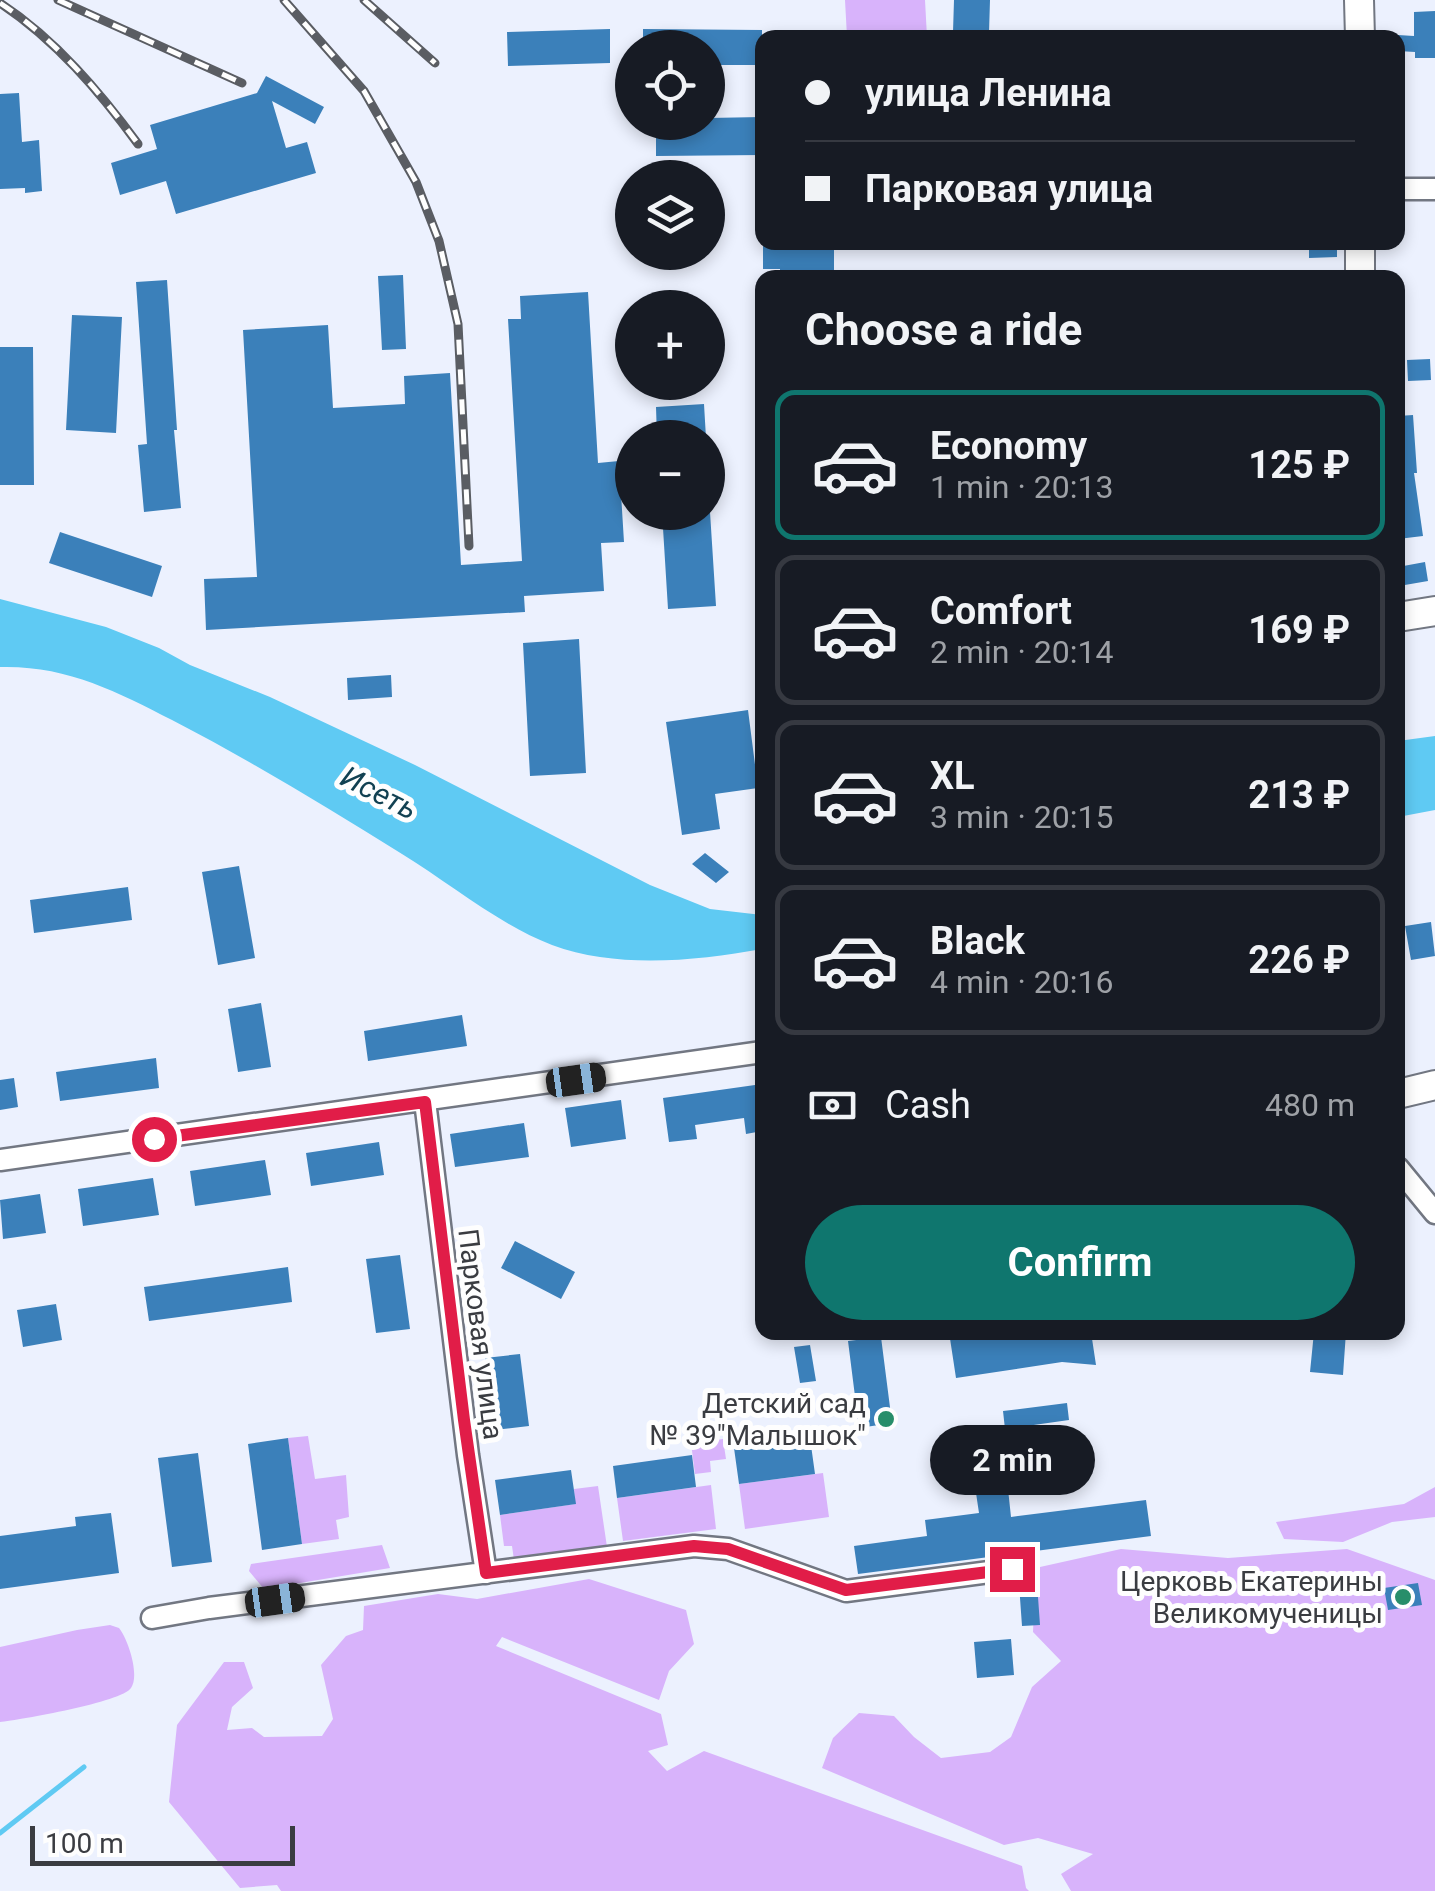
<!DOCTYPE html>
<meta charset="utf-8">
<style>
body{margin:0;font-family:Roboto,sans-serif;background:#20242c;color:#f1f3f6;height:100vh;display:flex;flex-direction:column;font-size:38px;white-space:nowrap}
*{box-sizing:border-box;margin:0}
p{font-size:32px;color:#9ea1a6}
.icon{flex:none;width:55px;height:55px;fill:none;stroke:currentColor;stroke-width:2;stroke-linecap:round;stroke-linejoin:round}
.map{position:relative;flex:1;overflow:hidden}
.details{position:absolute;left:755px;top:270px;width:650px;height:1070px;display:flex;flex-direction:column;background:#171b24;border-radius:20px;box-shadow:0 5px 15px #0003}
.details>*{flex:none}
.guide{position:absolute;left:755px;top:30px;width:650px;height:220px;border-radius:20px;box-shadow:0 5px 15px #0003;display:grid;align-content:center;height:220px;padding:0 50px;background:#171b24}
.fabs{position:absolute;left:615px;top:30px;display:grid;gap:20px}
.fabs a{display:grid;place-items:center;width:110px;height:110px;border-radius:50%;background:#171b24;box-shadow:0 5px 15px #0003;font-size:50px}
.scale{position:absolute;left:30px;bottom:25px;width:265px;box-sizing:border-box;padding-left:10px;border:5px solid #3a3c41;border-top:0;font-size:28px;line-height:35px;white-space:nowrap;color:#3a3c41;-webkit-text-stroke:8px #fefefe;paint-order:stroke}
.end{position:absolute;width:45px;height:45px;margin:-22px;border:12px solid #e11d48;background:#fff;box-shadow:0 0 0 5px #fff}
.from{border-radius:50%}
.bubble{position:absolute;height:70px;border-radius:35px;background:#171b24;box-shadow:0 5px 15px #0003;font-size:32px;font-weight:700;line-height:70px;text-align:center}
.car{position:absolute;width:30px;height:60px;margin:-30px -15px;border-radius:12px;box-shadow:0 0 8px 2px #0007;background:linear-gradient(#222 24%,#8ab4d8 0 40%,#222 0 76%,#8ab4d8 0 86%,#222 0)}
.guide b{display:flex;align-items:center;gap:35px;height:95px;font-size:38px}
.guide b+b{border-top:2px solid #363941}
.guide i{width:25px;height:25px;background:#f1f3f6}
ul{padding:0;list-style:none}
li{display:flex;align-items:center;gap:30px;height:150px;margin:0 20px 15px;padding:0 30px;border:5px solid #363941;border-radius:20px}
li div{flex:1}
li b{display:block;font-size:38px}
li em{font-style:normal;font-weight:700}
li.current{border-color:#0f766e}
li>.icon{width:90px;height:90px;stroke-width:1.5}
h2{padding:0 50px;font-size:45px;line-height:120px}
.pay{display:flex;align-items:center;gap:25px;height:110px;padding:0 50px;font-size:38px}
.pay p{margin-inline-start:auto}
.action{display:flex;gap:20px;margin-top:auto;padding:20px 50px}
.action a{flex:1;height:115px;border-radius:60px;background:#0f766e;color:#fff;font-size:40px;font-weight:700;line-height:115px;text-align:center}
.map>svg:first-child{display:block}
.green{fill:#d8b3fb}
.water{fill:#5fcaf3}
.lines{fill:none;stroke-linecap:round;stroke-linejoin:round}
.stream{stroke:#5fcaf3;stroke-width:5}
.building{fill:#3b80ba}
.street-casing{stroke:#727782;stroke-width:25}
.secondary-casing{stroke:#727782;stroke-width:32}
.street{stroke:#fff;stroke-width:20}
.secondary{stroke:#fff;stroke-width:28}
.rail-casing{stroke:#5a5d63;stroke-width:9}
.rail{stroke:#fefefe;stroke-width:5;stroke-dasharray:15;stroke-linecap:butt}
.route{stroke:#e11d48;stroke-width:12}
.poi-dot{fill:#288e6a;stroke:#fefefe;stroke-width:4}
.labels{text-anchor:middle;stroke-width:10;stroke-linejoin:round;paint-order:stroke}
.street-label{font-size:28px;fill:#3a3c41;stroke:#fefefe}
.poi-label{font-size:28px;fill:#3a3c41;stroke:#fefefe;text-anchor:end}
.water-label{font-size:30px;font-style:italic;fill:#124152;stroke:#fefefe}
</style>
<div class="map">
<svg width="1435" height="1891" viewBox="0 0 1435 1891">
<rect width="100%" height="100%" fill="#ecf1fe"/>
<!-- green -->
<path class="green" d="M845,0H925L927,37H847Z
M308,1436L315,1479L346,1475L349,1517L336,1520L339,1539L302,1544L288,1438Z
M723,1439L726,1459L710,1461L711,1472L695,1474L691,1443Z
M823,1473L829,1517L745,1529L739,1484Z
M711,1485L716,1529L623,1541L617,1498Z
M598,1486L607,1547L514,1560L512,1546H504L500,1515L575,1504L574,1489Z
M1435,1487V1517L1392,1522L1343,1542L1284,1539L1276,1522L1404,1504Z
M382,1545L390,1568L264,1589L249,1571L251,1564Z
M1121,1549L1228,1558L1347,1549L1435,1580V1891H1071L1061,1874L1093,1854L1038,1838L1004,1845L822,1768L833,1738L859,1713L894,1716L914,1737L941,1758L990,1752L1011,1737L1032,1687L1061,1661L1033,1632L1035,1586L1040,1567Z
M589,1579L686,1610L694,1644L669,1671L659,1700L502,1637L496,1646L661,1714L668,1745L648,1751L667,1771L704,1751L1022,1866L1026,1888L1029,1891H281L277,1885L240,1888L169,1802L177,1725L224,1662H244L253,1688L232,1707L227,1730L252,1728L264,1737L322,1736L333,1719L321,1665L346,1636L363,1630L364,1606L438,1594L477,1599Z
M110,1625L119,1628C128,1639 140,1675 131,1688C122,1702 20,1720 0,1722V1647L77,1630Z"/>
<!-- water -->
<path class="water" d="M0,599L106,627L159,648L190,665L270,697L415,765L650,885L710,909L762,915V949C695,961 617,969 552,945C498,924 451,884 402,854C327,807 251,761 172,720C116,691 65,665 0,667Z
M1435,736V810L1398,817V741Z"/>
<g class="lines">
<!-- stream -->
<path class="stream" d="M0,1833L84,1767"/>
</g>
<!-- building -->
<path class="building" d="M954,0H990L989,33L953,32Z
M1435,11V58H1415V52L1398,51V35L1414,36V12Z
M610,29V63L508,66L507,32Z
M643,29L762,30V65H708V48H643Z
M266,76L324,107L315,124L272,101L286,148L307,142L316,173L176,214L166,181L120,195L111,163L157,149L150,125L257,93Z
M19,93L22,142L39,140L42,191L25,193V188L0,189V94Z
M762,117V155L656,156V122H708V118Z
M763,242H834V278H780V269H763Z
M1309,242H1337V257L1309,258Z
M403,275L406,349L382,350L378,276Z
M167,280L177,430H174L181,508L144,512L138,445L147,444L136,282Z
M588,292L598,463L619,461L624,542L601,543L604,591L524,596L525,612L206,630L204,579L257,577L243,330L328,325L333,408L405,404L404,376L450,373L461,565L522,561L508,319H521L520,296Z
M72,315L122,317L116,433L66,430Z
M0,347H33L34,485H0Z
M1430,359L1431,380L1408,381L1407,360Z
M704,404L706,438H657L656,407Z
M1413,415L1417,473H1414L1423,536L1398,539V416Z
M662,512H710L716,606L668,609Z
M60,532L162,566L152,597L49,563Z
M1425,562L1428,581L1399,586L1398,567Z
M579,639L586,773L530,776L523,643Z
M391,675L392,697L348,700L347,678Z
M748,710L758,788L715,794L720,829L682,835L666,722Z
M705,853L729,872L716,883L692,864Z
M239,866L255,958L218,965L202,872Z
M128,887L132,920L34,933L30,900Z
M1431,922L1435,956L1411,960L1405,926Z
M261,1003L271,1067L238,1072L228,1009Z
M462,1015L467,1046L368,1061L364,1031Z
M156,1058L159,1088L60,1101L56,1072Z
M14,1078L18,1107L0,1110V1080Z
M762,1084V1131L746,1134L744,1118L695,1125L697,1139L669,1142L663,1098Z
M621,1100L626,1139L571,1147L565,1108Z
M524,1123L529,1157L455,1167L450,1134Z
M379,1142L384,1175L311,1186L306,1153Z
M265,1160L271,1195L195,1206L190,1171Z
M153,1178L159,1215L83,1226L78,1189Z
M40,1194L46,1233L3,1239L0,1200Z
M515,1241L575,1272L561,1299L501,1268Z
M400,1255L410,1329L376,1333L366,1259Z
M288,1267L292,1302L149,1321L144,1287Z
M56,1304L62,1340L23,1347L17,1310Z
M949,1332H1091L1096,1365L1062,1362L956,1378Z
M1314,1332H1346L1343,1375L1310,1372Z
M881,1337L892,1423L859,1428L848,1341Z
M810,1345L816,1381L800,1383L794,1347Z
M520,1354L529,1426L494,1430L485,1358Z
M1067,1403L1069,1420L1005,1429L1003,1411Z
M288,1438L302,1544L262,1550L248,1444Z
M810,1438L815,1474L739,1484L734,1448Z
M198,1453L212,1562L172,1567L158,1458Z
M692,1455L696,1487L617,1498L613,1466Z
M571,1470L576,1504L500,1515L495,1480Z
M1008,1489L1011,1517L1146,1500L1151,1536L858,1574L854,1546L927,1536L925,1520L979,1513L976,1493Z
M111,1513L119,1573L0,1589V1536L76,1526L75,1517Z
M1037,1583L1040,1625L1022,1626L1019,1584Z
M1418,1583L1422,1605L1388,1610L1384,1588Z
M1011,1639L1014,1675L977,1678L974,1642Z"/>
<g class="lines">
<defs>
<path id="street" d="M1398,189H1435
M425,1101L468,1455L486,1573
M0,1160L762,1052
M1398,1168L1435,1213
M152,1618L209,1608L694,1546L728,1549L846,1591L1012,1569"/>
<path id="secondary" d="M1359,0L1360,38
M1360,278V242
M1398,617L1435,611
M1398,1094L1435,1085"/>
</defs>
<!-- street casing -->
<use href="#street" class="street-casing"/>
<!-- secondary casing -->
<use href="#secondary" class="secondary-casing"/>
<!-- street -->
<use href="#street" class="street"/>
<!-- secondary -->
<use href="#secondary" class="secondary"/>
<defs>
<path id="rail" d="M58,0L242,83
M284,0L364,91L416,182L439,241L458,324L469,546
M364,0L435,63
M0,3C55,39 100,92 138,144"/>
</defs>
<!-- rail casing -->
<use href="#rail" class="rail-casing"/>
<!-- rail -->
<use href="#rail" class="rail"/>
</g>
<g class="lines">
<!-- route -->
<path class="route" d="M154,1139L425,1102L464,1420L486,1573L694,1546L728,1549L846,1590L1012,1569"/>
</g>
<!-- markers -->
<g class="poi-dot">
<circle cx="886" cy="1419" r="10"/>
<circle cx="1403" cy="1597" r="10"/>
</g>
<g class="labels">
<!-- street labels -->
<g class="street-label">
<text transform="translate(481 1334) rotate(83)" y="10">Парковая улица</text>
</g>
<!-- poi labels -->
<g class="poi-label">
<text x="866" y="1413">Детский сад<tspan x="866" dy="32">№ 39"Малышок"</tspan></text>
<text x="1383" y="1591">Церковь Екатерины<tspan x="1383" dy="32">Великомученицы</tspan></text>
</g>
<!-- water labels -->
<g class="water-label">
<text transform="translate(379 793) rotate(27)" y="10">Исеть</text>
</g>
</g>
</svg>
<div class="fabs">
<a><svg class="icon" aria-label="locate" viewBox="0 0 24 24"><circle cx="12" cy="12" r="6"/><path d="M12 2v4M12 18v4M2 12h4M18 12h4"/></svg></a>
<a><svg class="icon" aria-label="layers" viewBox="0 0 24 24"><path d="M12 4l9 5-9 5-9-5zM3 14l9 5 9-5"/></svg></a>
<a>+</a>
<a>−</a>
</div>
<div class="scale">100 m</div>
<i class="end from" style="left:154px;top:1139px"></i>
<i class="end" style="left:1012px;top:1569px"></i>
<div class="bubble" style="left:930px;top:1425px;width:165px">2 min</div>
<i class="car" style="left:576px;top:1080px;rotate:82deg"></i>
<i class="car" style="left:275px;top:1600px;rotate:82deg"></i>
<div class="guide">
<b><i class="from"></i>улица Ленина</b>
<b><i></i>Парковая улица</b>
</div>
<section class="details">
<h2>Choose a ride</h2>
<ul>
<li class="current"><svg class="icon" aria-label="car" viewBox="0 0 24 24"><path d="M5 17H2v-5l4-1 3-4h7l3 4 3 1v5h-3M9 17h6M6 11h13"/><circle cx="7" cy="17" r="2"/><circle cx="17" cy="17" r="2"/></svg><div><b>Economy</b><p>1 min · 20:13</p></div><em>125 ₽</em></li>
<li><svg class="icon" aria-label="car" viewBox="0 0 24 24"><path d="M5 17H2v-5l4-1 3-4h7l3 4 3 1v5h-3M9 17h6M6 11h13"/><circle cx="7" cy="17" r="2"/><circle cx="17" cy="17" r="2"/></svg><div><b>Comfort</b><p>2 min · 20:14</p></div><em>169 ₽</em></li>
<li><svg class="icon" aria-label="car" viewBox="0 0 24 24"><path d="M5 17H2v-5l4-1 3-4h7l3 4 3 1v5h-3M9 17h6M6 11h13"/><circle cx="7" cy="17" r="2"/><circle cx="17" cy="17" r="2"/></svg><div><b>XL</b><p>3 min · 20:15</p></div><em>213 ₽</em></li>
<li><svg class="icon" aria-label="car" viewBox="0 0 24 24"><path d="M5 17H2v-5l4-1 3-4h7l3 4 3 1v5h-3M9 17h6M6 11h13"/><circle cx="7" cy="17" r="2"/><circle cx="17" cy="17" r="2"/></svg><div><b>Black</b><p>4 min · 20:16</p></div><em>226 ₽</em></li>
</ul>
<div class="pay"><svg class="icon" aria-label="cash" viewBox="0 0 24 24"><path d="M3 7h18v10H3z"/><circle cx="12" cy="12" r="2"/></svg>Cash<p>480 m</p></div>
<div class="action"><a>Confirm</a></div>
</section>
</div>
